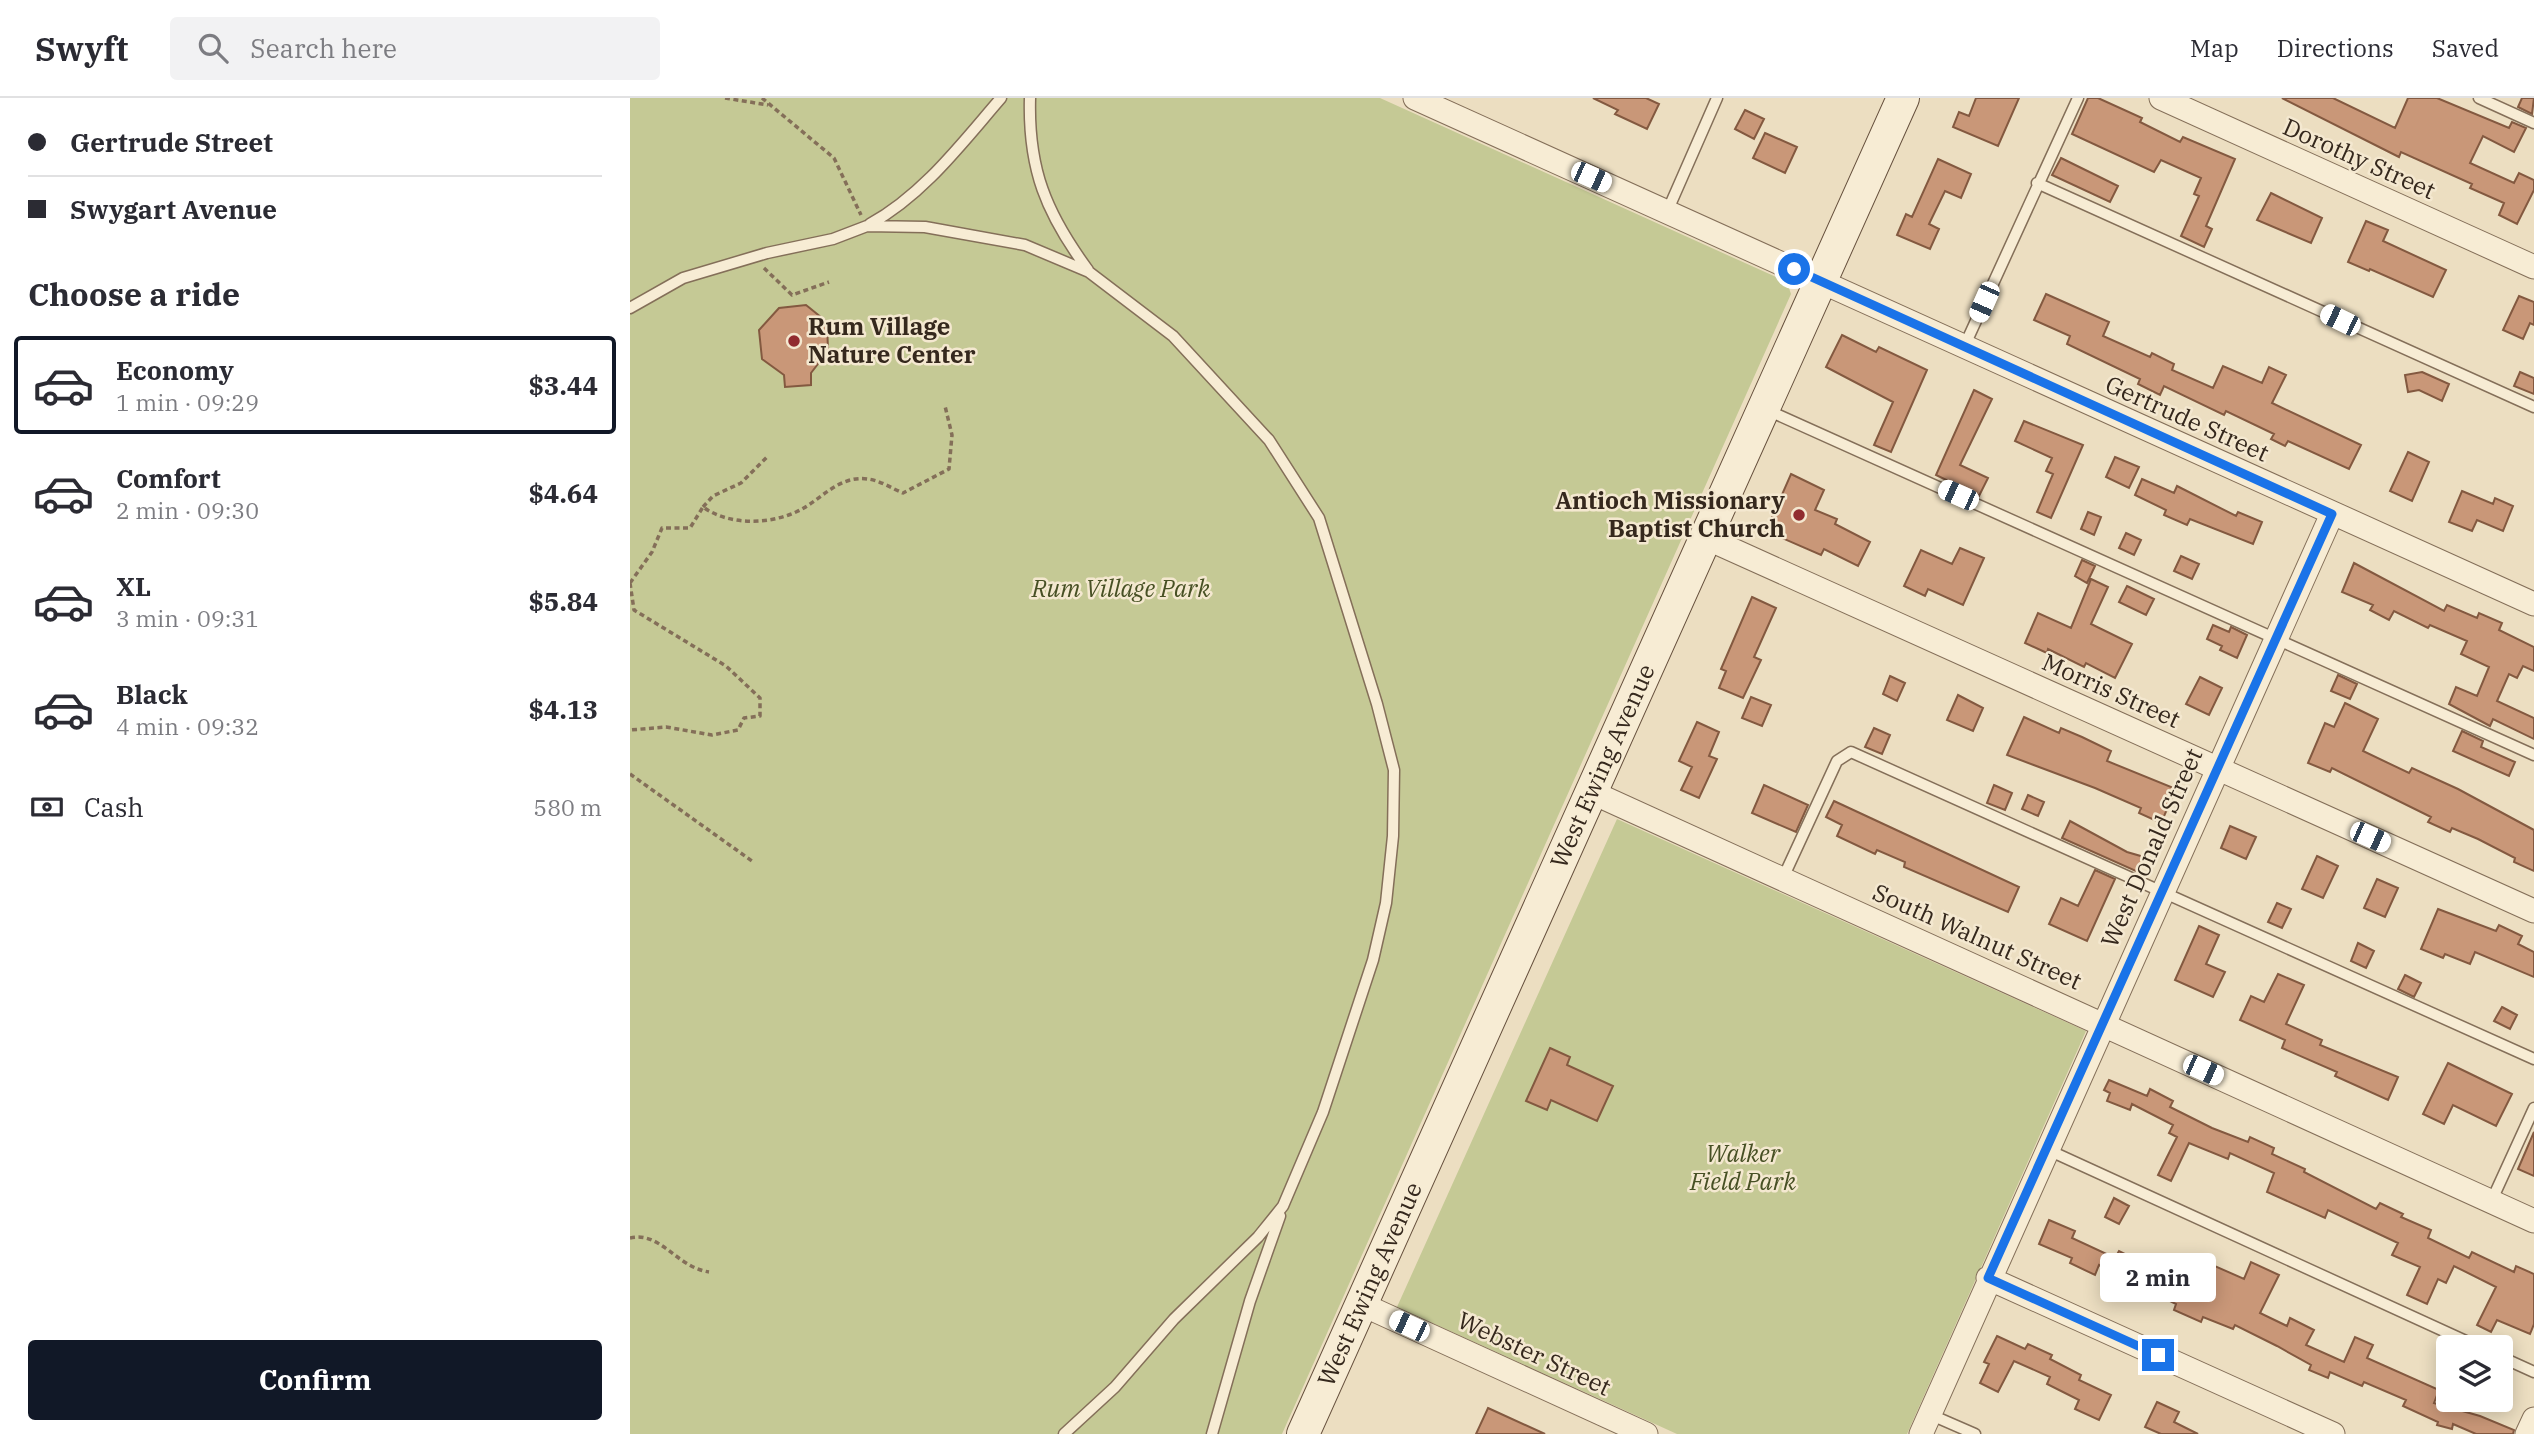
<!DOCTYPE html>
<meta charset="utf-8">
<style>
body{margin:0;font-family:"IBM Plex Serif",serif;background:#f2f2f3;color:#2b2b33;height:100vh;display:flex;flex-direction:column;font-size:26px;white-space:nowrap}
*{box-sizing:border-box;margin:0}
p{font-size:23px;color:#7c7c81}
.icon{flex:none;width:38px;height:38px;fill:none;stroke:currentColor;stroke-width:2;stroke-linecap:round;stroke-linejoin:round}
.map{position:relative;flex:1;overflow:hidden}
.drawer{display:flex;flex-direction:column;background:#fff;width:630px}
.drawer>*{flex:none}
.guide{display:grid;align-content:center;height:154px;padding:0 28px;background:#fff}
.fabs{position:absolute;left:1806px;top:1237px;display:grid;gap:14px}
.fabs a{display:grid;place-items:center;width:77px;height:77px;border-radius:7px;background:#fff;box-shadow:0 4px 18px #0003;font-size:35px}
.end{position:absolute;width:32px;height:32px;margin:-16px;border:9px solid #1a73e8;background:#fff;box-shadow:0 0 0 4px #fff}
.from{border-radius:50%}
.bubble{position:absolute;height:49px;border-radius:7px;background:#fff;box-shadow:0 4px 18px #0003;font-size:23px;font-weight:800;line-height:49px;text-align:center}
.car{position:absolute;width:21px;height:42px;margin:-21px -10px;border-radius:9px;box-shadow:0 0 5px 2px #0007;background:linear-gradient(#fff 24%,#345 0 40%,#fff 0 76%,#345 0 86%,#fff 0)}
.guide b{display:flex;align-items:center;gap:24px;height:66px;font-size:26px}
.guide b+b{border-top:2px solid #e1e1e2}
.guide i{width:18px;height:18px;background:#2b2b33}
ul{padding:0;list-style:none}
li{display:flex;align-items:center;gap:21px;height:98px;margin:0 14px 10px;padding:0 14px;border:4px solid transparent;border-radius:7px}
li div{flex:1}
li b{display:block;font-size:26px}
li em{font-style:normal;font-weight:800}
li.current{border-color:#111827}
li>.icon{width:63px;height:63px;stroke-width:1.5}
h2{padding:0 28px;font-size:32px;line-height:84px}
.pay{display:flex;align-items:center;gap:18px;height:77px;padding:0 28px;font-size:26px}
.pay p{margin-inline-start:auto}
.cta{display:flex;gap:14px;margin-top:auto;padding:14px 28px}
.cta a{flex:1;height:80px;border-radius:7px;background:#111827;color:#fff;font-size:28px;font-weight:800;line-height:80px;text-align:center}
header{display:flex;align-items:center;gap:42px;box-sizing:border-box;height:98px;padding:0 35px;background:#fff;border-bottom:2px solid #e1e1e2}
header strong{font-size:33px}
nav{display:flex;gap:38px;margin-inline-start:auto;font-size:24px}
.search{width:490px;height:63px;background:#f2f2f3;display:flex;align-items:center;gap:18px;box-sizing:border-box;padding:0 24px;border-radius:7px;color:#7c7c81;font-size:26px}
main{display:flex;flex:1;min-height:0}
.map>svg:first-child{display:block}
.green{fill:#c5c995}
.building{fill:#c99778;stroke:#835940;stroke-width:2}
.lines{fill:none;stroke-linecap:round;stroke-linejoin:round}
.lane-casing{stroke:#846f59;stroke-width:13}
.street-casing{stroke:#846f59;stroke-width:25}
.secondary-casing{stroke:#66503d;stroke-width:34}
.path{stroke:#846f59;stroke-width:3.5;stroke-dasharray:5 3.5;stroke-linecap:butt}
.lane{stroke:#f7ecd4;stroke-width:10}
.street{stroke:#f7ecd4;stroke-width:23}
.secondary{stroke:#f7ecd4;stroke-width:32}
.route{stroke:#1a73e8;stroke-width:9}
.poi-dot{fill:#912c2f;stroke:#f4e8d0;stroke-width:2.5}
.labels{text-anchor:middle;stroke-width:5;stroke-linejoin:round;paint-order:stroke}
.street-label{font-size:24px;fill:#35281d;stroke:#f4e8d0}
.poi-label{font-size:24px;font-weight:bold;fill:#35281d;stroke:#f4e8d0;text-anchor:start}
.park-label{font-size:24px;font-style:italic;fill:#475024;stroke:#f4e8d0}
</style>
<header>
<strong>Swyft</strong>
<div class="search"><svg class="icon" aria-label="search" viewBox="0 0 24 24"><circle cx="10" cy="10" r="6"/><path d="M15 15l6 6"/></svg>Search here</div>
<nav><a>Map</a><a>Directions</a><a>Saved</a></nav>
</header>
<main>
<section class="drawer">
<div class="guide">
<b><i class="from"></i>Gertrude Street</b>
<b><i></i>Swygart Avenue</b>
</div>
<h2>Choose a ride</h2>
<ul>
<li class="current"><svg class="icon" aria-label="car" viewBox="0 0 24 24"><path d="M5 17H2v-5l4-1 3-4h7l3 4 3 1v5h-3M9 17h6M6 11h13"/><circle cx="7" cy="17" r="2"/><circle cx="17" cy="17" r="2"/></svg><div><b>Economy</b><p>1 min · 09:29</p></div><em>$3.44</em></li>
<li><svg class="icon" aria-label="car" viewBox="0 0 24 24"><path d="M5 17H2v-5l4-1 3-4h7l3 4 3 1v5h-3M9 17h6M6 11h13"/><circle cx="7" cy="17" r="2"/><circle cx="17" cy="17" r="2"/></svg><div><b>Comfort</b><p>2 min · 09:30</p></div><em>$4.64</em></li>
<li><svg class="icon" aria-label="car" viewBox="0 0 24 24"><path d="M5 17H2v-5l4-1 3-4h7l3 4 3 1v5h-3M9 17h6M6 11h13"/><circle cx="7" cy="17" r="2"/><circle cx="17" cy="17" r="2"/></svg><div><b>XL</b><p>3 min · 09:31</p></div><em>$5.84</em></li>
<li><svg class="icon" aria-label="car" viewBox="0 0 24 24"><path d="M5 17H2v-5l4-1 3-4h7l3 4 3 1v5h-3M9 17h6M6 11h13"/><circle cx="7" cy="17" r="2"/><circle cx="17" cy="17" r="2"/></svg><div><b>Black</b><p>4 min · 09:32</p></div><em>$4.13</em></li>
</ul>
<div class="pay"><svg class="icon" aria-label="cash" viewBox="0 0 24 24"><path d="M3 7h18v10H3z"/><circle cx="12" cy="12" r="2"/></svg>Cash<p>580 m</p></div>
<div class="cta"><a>Confirm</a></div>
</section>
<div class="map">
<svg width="1904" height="1336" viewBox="0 0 1904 1336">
<rect width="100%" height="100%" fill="#ecdec1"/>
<!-- green -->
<path class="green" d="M0,0H750L1157,184L1161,196L652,1336H0Z
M987,721L1456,933L1277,1336H1047L767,1209Z"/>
<!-- building -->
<path class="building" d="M963,0H1016L1029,6L1017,31L985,16L988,12Z
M1346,0H1389L1368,48L1323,29L1329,14L1339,18Z
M1458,0H1468L1512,20L1510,24L1550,44L1553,39L1605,61L1576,128L1582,131L1574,149L1551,138L1569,98L1564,96L1571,80L1531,62L1524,74L1442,36Z
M1652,0H1703L1765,30L1778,0H1807L1879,30L1882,24L1896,30L1884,54L1853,38L1840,65L1884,85L1889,75L1904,82V92L1887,126L1869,117L1874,105L1840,90L1842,86L1771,54L1769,59Z
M1892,0H1904L1902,16L1888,9Z
M1115,12L1134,21L1124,41L1105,31Z
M1135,35L1167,49L1155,75L1123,60Z
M1431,60L1488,88L1480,104L1422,77Z
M1308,61L1341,76L1331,100L1315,93L1299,126L1309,131L1300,151L1267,137L1276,116L1282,119Z
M1641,95L1692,120L1681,145L1627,122Z
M1736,123L1758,132L1753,143L1816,172L1803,199L1740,171L1739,173L1718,164Z
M1416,196L1479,224L1473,238L1520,259L1522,255L1544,266L1542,272L1583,290L1593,268L1632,285L1639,269L1656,277L1642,305L1731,347L1719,371L1658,343L1655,348L1641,341L1644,336L1596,313L1594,317L1534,288L1530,297L1508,286L1510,281L1437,246L1440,238L1404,222Z
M1889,198L1904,204V227L1900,225L1893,241L1873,232Z
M176,207L197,224L198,253L181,275V287L155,289L154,277L132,261L129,232L149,210Z
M1212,237L1246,254L1249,249L1297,272L1261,354L1244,347L1263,304L1196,269Z
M1792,274L1819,286L1812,303L1789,292L1778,294L1775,277Z
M1890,274L1904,280V296L1884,288Z
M1344,292L1362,301L1330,367L1358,380L1349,398L1306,377Z
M1394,323L1453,347L1421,420L1407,414L1423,376L1416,373L1422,360L1385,343Z
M1778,354L1799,364L1782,403L1760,393Z
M1485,359L1509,369L1499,390L1476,379Z
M1161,376L1194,392L1185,412L1207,421L1205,426L1240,444L1228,468L1194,451L1191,457L1136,433Z
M1512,381L1544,395L1547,388L1606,418L1608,414L1632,424L1623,446L1560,421L1557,427L1534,417L1536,412L1505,397Z
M1832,393L1863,406L1865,400L1883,408L1873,433L1847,422L1842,433L1819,424Z
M1458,414L1471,419L1464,437L1451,431Z
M1496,435L1511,442L1504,457L1489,450Z
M1330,450L1354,460L1333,507L1298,491L1295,498L1274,488L1291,452L1322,466Z
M1551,458L1569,466L1562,481L1544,473Z
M1452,462L1465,468L1457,485L1445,478Z
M1724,465L1814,513L1817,507L1847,520L1849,515L1872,525L1869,532L1904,549V573L1893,568L1887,580L1879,576L1867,603L1904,620V641L1863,621L1860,628L1819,606L1826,589L1847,598L1859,569L1831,556L1837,543L1800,527L1798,530L1764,513L1759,522L1740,512L1743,507L1712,494Z
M1461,481L1478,489L1461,526L1502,546L1485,580L1456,565L1454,569L1418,551L1417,555L1395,545L1408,515L1441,530Z
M1497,488L1524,501L1516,517L1489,504Z
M1122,499L1146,510L1124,559L1131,562L1113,600L1089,590L1096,573L1091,571Z
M1583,527L1599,534L1601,529L1617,537L1607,560L1590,552L1592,548L1577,541Z
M1708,577L1727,586L1720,601L1701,593Z
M1260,578L1275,585L1267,603L1253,596Z
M1570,579L1592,590L1579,617L1556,606Z
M1328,597L1353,610L1343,633L1317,622Z
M1121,599L1141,607L1132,628L1112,620Z
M1715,605L1748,621L1733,653L1779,675L1782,670L1828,691L1904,732V773L1884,764L1885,760L1848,741L1822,730L1820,734L1798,724L1801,719L1702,670L1700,674L1678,665L1695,625L1704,629Z
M1394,619L1429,635L1431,630L1452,639L1481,653L1477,663L1546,691L1531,725L1509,715L1511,710L1465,690L1377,657Z
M1067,624L1089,634L1079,658L1087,661L1069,700L1051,692L1062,669L1049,663Z
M1244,630L1260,637L1252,656L1235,649Z
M1832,633L1853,643L1851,649L1885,664L1879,678L1823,653Z
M1134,687L1178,707L1166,734L1122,715Z
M1364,687L1382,695L1375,712L1357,705Z
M1398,697L1414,704L1408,718L1392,711Z
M1204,703L1389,789L1378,814L1274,769L1275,764L1247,752L1245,756L1207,738L1212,727L1196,719Z
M1440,723L1497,754L1514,759L1508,774L1432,740Z
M1600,728L1626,739L1616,761L1591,750Z
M1687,758L1708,768L1693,800L1672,791Z
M1465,772L1485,781L1457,843L1419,826L1431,800L1448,808Z
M1747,781L1768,790L1755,819L1734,810Z
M1647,805L1661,811L1652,830L1638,824Z
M1808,811L1866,833L1869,827L1892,838L1888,846L1904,854V879L1845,854L1840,866L1815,856L1813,860L1791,851Z
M1569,828L1589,837L1576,866L1595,874L1583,899L1545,882Z
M1728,845L1744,853L1736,870L1721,863Z
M1648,876L1674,887L1656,926L1692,942L1690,947L1768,979L1758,1002L1705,978L1707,974L1652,950L1655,942L1610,922L1621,898L1634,904Z
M1775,877L1791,885L1784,899L1768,891Z
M1872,909L1887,917L1880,931L1864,923Z
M920,950L940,959L937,967L983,988L967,1023L921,1002L917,1012L896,1003Z
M1818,965L1882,996L1866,1028L1823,1007L1814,1026L1793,1016Z
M1479,982L1517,998L1520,991L1543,1003L1540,1009L1582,1030L1618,1044L1620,1039L1644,1050L1642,1056L1675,1071L1674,1074L1746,1111L1750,1105L1773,1116L1771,1119L1801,1132L1798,1140L1839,1160L1842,1154L1884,1174L1886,1168L1904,1176V1226L1900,1236L1867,1222L1861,1234L1847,1227L1866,1189L1824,1168L1816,1185L1808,1181L1797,1206L1777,1197L1790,1169L1762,1157L1768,1145L1698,1112L1695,1120L1637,1094L1644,1075L1600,1055L1598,1061L1559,1045L1541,1083L1528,1077L1547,1039L1539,1035L1543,1027L1502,1006L1500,1012L1477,1003L1480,995L1474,992Z
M1904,1034V1078L1888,1071Z
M1484,1100L1499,1108L1489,1126L1475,1119Z
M1419,1122L1445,1133L1442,1140L1485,1160L1489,1153L1567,1192L1578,1165L1614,1181L1621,1164L1649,1177L1630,1215L1657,1228L1660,1220L1684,1232L1676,1247L1714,1264L1725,1239L1743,1247L1737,1260L1809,1292L1804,1305L1850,1318L1884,1332L1883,1336H1846L1823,1326L1822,1331L1807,1327L1808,1324L1773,1308L1776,1302L1734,1284L1732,1288L1700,1274L1698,1280L1679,1272L1681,1267L1647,1248L1605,1227L1603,1231L1573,1219L1571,1224L1544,1212L1546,1206L1469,1167L1465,1177L1440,1165L1442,1160L1409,1146Z
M1367,1238L1395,1251L1398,1246L1422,1257L1420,1261L1451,1277L1449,1282L1481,1297L1469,1322L1445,1311L1449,1302L1417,1286L1420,1279L1384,1263L1368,1294L1350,1285L1359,1266L1354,1264Z
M1527,1304L1549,1314L1544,1324L1568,1336H1531L1515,1329Z
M858,1310L915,1336H846Z"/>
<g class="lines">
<defs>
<path id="lane" d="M400,0C398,71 416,115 458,172
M1849,0L1904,25
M1407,85L1904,309
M1037,114L1087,0
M240,126C293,97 332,45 371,0
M0,210L53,180L137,155L203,141L237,128L295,129L395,147L459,174L543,238L639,342L689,420L747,606L764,672L763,738L756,805L743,862L693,1014L653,1108L628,1139L544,1221L485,1289L434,1336
M1334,249L1448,0
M1137,312L1904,657
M1153,780L1207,663L1221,654L1904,961
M1416,1051L1851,1250
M1861,1104L1904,1010
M1871,1259L1904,1274
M1299,1316L1345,1336
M582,1336L620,1203L650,1118"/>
<path id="street" d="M785,0L1904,506
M1531,0L1904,169
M1074,439L1904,813
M959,693L1904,1123
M1358,1180L1703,1336
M731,1206L1016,1336
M1291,1336L1702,416
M1897,1336L1904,1321"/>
<g id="secondary">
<path id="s1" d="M673,1336L1273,0"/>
</g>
</defs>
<!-- lane casing -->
<use href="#lane" class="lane-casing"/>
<!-- street casing -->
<use href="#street" class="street-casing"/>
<!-- secondary casing -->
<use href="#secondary" class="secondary-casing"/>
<!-- path -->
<path class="path" d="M95,0L138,7
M132,0L204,60L231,117
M134,170L162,197L199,184
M73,409L83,398L111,385L137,359
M0,485L22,454L32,430H60L73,409C98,427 137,427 166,414C191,403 207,377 238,381C249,382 263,391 273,395L319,371L322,337L315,308
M0,485L4,512L96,568L130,600V618L114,620L108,632L82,637L36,629L0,632
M0,676L122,763
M0,1140C31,1133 46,1169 79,1174"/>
<!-- lane -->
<use href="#lane" class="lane"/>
<!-- street -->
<use href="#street" class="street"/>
<!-- secondary -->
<use href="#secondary" class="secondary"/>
</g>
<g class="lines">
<!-- route -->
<path class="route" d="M1164,171L1702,416L1358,1180L1528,1257"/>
</g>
<!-- markers -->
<g class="poi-dot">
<circle cx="164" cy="243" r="7"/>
<circle cx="1169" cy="417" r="7"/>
</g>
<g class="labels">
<!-- street labels -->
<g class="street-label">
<text transform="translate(1729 61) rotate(24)" y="8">Dorothy Street</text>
<text transform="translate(1557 321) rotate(24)" y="8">Gertrude Street</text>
<text transform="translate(1481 593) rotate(24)" y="8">Morris Street</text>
<text dy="8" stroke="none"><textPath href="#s1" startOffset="732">West Ewing Avenue</textPath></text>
<text transform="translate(1522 750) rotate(-66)" y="8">West Donald Street</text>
<text transform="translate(1347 839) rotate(24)" y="8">South Walnut Street</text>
<text dy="8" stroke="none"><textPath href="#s1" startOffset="164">West Ewing Avenue</textPath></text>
<text transform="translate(904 1256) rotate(25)" y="8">Webster Street</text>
</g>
<!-- poi labels -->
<g class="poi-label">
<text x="178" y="237">Rum Village<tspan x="178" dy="28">Nature Center</tspan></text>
<text x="1155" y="411" text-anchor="end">Antioch Missionary<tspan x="1155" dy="28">Baptist Church</tspan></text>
</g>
<!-- park labels -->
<g class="park-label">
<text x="491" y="499">Rum Village Park</text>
<text x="1113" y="1064">Walker<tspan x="1113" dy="28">Field Park</tspan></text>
</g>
</g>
</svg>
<div class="fabs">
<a><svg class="icon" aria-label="layers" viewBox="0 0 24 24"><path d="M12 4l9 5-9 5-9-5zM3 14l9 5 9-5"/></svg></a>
</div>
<i class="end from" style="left:1164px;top:171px"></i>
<i class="end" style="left:1528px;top:1257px"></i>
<div class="bubble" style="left:1470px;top:1155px;width:116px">2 min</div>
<i class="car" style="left:961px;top:79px;rotate:114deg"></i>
<i class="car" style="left:1354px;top:204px;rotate:204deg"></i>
<i class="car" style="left:1710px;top:222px;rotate:296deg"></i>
<i class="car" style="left:1328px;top:397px;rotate:294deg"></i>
<i class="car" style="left:1740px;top:739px;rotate:114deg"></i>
<i class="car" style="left:1573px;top:972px;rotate:114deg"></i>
<i class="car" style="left:779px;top:1228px;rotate:295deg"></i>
</div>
</main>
